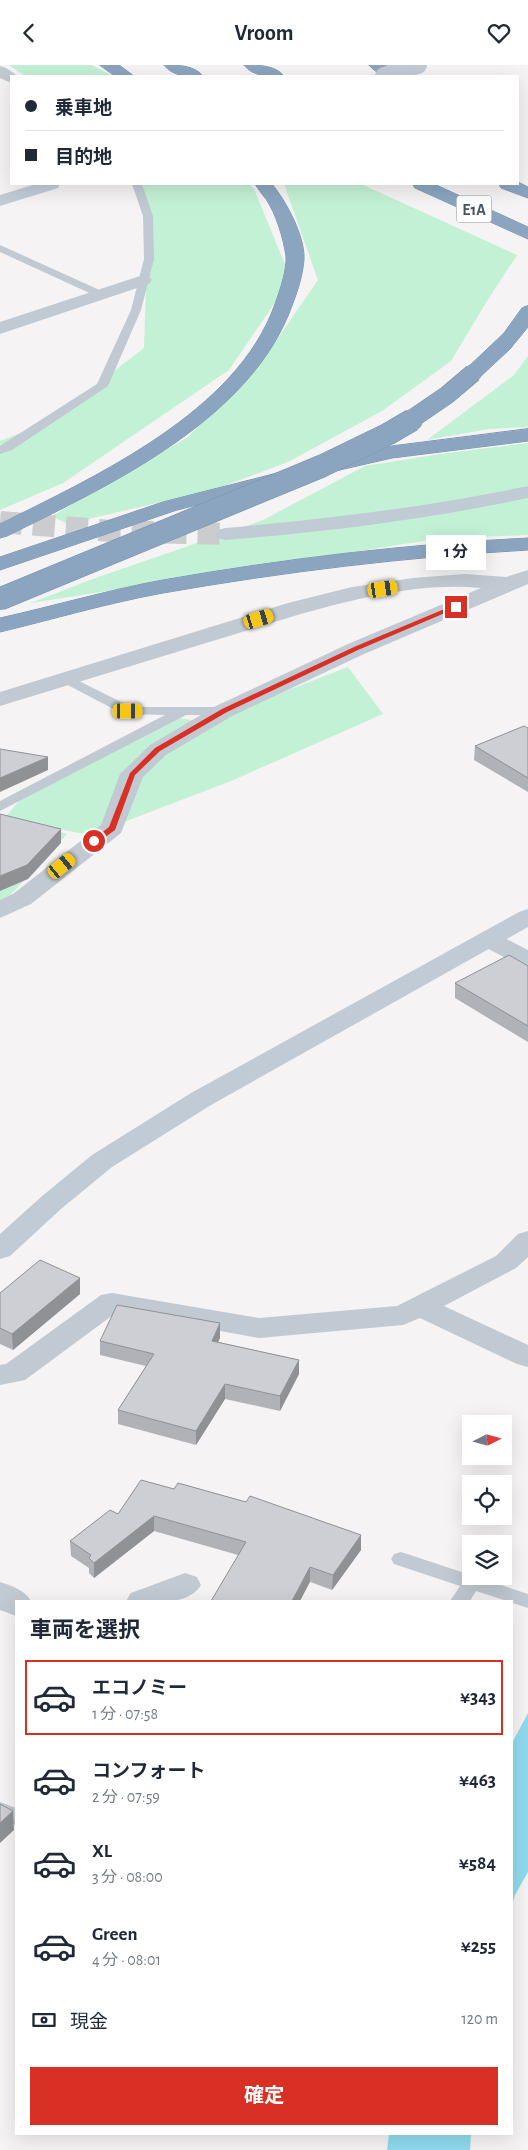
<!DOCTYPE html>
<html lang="ja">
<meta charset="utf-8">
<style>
body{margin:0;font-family:"Alegreya Sans","Noto Sans JP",sans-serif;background:#f2f2f3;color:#1f2937;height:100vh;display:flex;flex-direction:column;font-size:19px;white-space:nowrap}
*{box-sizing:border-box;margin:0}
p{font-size:16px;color:#747a83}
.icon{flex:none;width:28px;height:28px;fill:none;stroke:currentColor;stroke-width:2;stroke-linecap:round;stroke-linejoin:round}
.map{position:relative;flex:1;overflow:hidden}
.side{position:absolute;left:15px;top:1535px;width:498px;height:535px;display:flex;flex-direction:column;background:#fff;border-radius:0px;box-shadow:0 5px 20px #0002}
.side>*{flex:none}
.hud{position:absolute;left:10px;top:10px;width:509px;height:110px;border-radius:0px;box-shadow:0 5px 20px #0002;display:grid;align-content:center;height:110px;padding:0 15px;background:#fff}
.needle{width:32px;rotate:84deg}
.controls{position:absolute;left:462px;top:1350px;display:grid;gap:10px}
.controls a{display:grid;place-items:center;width:50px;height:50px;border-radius:0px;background:#fff;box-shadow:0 5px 20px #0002;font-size:25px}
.end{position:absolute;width:22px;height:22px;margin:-11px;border:6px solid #d93025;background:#fff;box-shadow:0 0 0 2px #fff}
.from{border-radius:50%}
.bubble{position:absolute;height:35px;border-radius:0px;background:#fff;box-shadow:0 5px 20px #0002;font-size:16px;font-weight:700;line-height:35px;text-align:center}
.car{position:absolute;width:15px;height:30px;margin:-15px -8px;border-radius:6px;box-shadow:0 0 4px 1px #0007;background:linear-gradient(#f5c518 24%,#345 0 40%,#f5c518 0 76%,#345 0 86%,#f5c518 0)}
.hud b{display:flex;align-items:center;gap:18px;height:48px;font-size:19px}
.hud b+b{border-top:1px solid #e0e1e3}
.hud i{width:12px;height:12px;background:#1f2937}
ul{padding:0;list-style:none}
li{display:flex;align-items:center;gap:15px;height:75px;margin:0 10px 8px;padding:0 5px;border:2px solid transparent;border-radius:0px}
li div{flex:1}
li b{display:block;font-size:19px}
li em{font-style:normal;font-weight:700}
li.selected{border-color:#d93025}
li>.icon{width:45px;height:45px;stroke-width:1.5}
h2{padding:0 15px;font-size:22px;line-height:60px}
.pay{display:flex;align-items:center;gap:12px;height:55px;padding:0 15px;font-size:19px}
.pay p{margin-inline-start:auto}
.primary-button{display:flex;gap:10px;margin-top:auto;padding:10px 15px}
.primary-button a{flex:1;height:58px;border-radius:0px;background:#d93025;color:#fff;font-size:20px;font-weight:700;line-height:58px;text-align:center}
header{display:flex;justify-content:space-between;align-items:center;height:65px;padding:0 15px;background:#fff;font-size:22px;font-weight:700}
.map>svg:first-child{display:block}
.green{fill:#c3f1d5}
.water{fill:#90daee}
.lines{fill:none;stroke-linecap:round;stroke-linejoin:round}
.secondary-tunnel{stroke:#caccce;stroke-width:22;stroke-dasharray:22 11;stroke-linecap:butt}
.highway-casing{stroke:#7690ad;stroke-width:1}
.lane{fill:#c1cad2;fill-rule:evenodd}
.street{fill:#c1cad2;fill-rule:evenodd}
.secondary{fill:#c1cbd6;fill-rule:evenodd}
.highway{fill:#8ba5c1;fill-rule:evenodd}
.highway-bridge-far1-casing{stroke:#7690ad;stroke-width:19;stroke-linecap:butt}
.highway-bridge-casing{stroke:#7690ad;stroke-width:23;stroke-linecap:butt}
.secondary-bridge{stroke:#c1cbd6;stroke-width:18}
.highway-bridge-far1{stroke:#8ba5c1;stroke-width:18}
.highway-bridge{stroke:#8ba5c1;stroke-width:22}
.wall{fill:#b0b2b7}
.shaded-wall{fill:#909195}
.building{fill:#cdcfd5;stroke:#909195}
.route{fill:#d93025}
.labels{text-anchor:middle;stroke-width:4;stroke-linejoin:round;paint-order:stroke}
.shield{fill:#fff;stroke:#808990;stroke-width:1}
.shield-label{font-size:16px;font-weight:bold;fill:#4a5661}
</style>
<header><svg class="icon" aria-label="back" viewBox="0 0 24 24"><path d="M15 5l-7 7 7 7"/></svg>Vroom<svg class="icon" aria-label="heart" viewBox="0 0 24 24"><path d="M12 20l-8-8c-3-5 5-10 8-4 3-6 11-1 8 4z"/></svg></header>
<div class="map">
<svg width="528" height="2085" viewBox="0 0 528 2085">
<rect width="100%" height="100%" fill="#f5f3f3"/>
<!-- green -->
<path class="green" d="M9,0H92L112,11H25Z
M136,119H250L254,124L291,214L229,305L63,418L0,445V376L48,357L144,283L148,161Z
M284,119H361L517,190L487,236L451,296L382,346L288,397L213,425L67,459L52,451L188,372L278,273L318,215Z
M528,291V362L489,364L427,375L514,310Z
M528,378V470L442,473L31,538L90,515L263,455L365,401L440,389Z
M348,602L383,649L231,716L90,770L43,761L67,769L0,841V749L6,751L26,728L171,652L205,657Z"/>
<!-- water -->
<path class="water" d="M528,1648V1807L515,1830L511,1845V1680Z
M389,2069H471L470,2085H387Z"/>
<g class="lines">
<!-- secondary-tunnel -->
<path class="secondary-tunnel" d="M0,457L112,466L225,469"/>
<defs>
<path id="highway" d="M100,0H119L134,11H115Z
M164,0C177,0 194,0 203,11C190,12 173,12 164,0Z
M244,0C258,0 275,0 284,11C271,12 253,12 244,0Z
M369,0C382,0 399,0 408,11C395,12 378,12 369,0Z
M518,117L528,122V133L501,123L499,119Z
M255,119H272C286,136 305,171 304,194C303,209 298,225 293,238C253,354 110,420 7,471L0,473V459C96,411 237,347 275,239C280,225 287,205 286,191C283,172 276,149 266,134C262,129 258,124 255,119Z
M413,119H434L528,162V174L415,123Z
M528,241V262L510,284L480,312L473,314L466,312L463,308L466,304L504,268L522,243Z
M528,364V376L392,393L322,409L315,407L312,403L315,399L392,381Z
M278,408L285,410L288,414L285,418L177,445L0,505V492L163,437Z
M528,473V485C406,492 283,507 163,528C108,538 54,554 0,567V553C54,541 108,525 163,515C283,494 406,479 528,473Z"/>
</defs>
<!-- highway casing -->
<use href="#highway" class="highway-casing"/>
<!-- lane -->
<path class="lane" d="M132,119H142L153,151L154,194L141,245L108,321L12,385L0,389V381L97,319L131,245L144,194L143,151Z
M0,180L104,227L105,229L100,232L96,231L0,187Z
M67,610L131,642H224L231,646L224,650H186L0,746V736L165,650L123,649L62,617L60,614L62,611Z
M401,1487L528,1529V1543L476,1526L470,1536H450L460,1521L394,1499L391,1494L394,1489Z
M0,1737L16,1743V1760L0,1754Z"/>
<!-- street -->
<path class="street" d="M0,1L6,3L18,11H11V18L0,13Z
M143,210L149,211L152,215L149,219L0,269V257Z
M528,505V519L364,589L232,651L166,690L143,712L121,768L31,839L0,853V835L13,829L101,760L120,709L150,680L216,641L348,579L481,523C422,517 360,533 304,548L0,641V627L288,538L352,522L413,513L465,509L506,512Z
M488,866L497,869L528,885V903L519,900L479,879L475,874L479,869Z
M528,1166V1192L516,1203L444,1241L528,1280V1302L517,1299L420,1253L403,1260L259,1273L117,1247L25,1315L0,1320V1300L6,1299L101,1230L112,1228L259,1253L397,1241L496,1191L518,1169Z
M185,1508L197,1512L201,1520C188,1542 149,1537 126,1536L131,1528Z
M0,1517C12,1521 25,1525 31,1536H16V1551L0,1545Z"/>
<!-- secondary -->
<path class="secondary" d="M36,119H60L58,123L0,141V130Z
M528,421V433C428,454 327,467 225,475L218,473L215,469L218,465L225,463C327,454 428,442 528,421Z
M528,844V862L211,1040L112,1102L61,1144L10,1191L0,1194V1169L41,1132L92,1090L191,1028L519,847Z"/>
<!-- highway -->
<use href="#highway" class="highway"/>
<defs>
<path id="highway-bridge-far1" d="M409,356L447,330L473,308"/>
<path id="highway-bridge" d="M0,534L322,401L388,369L412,355"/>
</defs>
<!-- highway-bridge-far1 casing -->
<use href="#highway-bridge-far1" class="highway-bridge-far1-casing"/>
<!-- highway-bridge casing -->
<use href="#highway-bridge" class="highway-bridge-casing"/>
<!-- secondary-bridge -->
<path class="secondary-bridge" d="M384,11L418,0"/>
<!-- highway-bridge-far1 -->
<use href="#highway-bridge-far1" class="highway-bridge-far1"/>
<!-- highway-bridge -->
<use href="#highway-bridge" class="highway-bridge"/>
</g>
<!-- wall -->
<path class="wall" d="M528,663V727L474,695L475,681Z
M528,901V977L455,933V918Z
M80,1213V1229L13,1285L0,1279V1228Z
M220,1273L218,1277L299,1295V1309L280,1346L225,1334L196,1380L118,1359V1345L146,1301L100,1290V1276Z
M174,1424L361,1470V1485L332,1525L238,1490L154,1466L94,1513L89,1508V1503L71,1491L70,1476L118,1449Z"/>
<!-- shaded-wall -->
<path class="shaded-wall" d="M48,692V705L0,727V713Z
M61,764V778L28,814L0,826V811Z
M80,1213V1229L13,1285L12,1269Z
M220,1258V1273L212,1290V1276Z
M299,1295V1309L280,1346V1331Z
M225,1319V1334L196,1380V1366Z
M154,1451V1466L94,1513V1498Z
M361,1470V1485L332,1525L333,1510Z
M310,1502V1517L300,1536H292Z
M13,1746L14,1765L0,1778V1758Z"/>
<!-- building -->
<path class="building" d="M524,661L528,663V713L475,681Z
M0,684L48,692L0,713Z
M0,749L61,764L27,800L0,811Z
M509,890L528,901V961L455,918Z
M40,1195L80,1213L12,1269L0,1263V1228Z
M117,1240L220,1258L212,1276L299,1295L280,1331L225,1319L196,1366L118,1345L154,1289L100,1276Z
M141,1415L174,1424L178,1418L246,1437L250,1431L361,1470L333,1510L310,1502L292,1536H211L246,1477L154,1451L94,1498L89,1493L91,1490L70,1476L110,1445L118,1449Z
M0,1739L13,1746L0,1758Z"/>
<!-- route -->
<path class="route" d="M454,540L459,542L358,585L227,647L160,686L135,710L115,765L97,778L91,776L109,762L130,708L155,683L222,644L354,582Z"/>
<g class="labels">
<!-- shield labels -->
<rect class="shield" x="456.5" y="130.5" width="35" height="27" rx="4"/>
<g class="shield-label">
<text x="474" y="150">E1A</text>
</g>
</g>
</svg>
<div class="controls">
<a><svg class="needle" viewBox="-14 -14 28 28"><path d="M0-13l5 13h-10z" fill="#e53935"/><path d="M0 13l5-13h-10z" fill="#747a83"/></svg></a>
<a><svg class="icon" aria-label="locate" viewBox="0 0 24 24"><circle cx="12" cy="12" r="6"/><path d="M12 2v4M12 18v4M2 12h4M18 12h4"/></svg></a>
<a><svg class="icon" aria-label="layers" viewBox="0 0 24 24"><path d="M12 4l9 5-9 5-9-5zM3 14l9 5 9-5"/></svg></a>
</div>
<i class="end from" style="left:94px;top:776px"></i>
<i class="end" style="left:456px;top:542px"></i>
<div class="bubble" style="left:426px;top:470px;width:60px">1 分</div>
<i class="car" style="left:383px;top:524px;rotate:81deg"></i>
<i class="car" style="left:259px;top:554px;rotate:73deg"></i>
<i class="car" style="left:128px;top:646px;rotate:90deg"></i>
<i class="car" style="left:62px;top:801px;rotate:51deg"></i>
<div class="hud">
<b><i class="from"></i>乗車地</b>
<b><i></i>目的地</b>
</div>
<section class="side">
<h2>車両を選択</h2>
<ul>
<li class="selected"><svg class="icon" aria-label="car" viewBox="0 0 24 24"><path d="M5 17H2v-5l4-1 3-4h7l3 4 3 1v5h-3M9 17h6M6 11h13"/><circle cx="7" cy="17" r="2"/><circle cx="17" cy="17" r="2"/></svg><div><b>エコノミー</b><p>1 分 · 07:58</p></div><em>¥343</em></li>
<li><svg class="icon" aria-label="car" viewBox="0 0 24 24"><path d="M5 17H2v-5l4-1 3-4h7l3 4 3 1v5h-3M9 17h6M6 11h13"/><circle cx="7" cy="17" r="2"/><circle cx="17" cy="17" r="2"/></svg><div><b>コンフォート</b><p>2 分 · 07:59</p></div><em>¥463</em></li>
<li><svg class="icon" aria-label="car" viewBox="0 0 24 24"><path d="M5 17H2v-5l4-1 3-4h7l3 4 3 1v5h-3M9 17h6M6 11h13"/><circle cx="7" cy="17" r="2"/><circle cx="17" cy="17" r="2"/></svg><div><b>XL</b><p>3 分 · 08:00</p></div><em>¥584</em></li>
<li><svg class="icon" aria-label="car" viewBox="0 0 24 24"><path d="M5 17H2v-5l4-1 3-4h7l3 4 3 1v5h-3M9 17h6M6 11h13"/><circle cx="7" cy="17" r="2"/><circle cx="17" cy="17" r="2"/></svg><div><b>Green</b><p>4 分 · 08:01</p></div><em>¥255</em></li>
</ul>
<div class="pay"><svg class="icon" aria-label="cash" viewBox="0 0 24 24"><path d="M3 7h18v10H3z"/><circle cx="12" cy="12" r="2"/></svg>現金<p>120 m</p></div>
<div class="primary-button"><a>確定</a></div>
</section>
</div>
